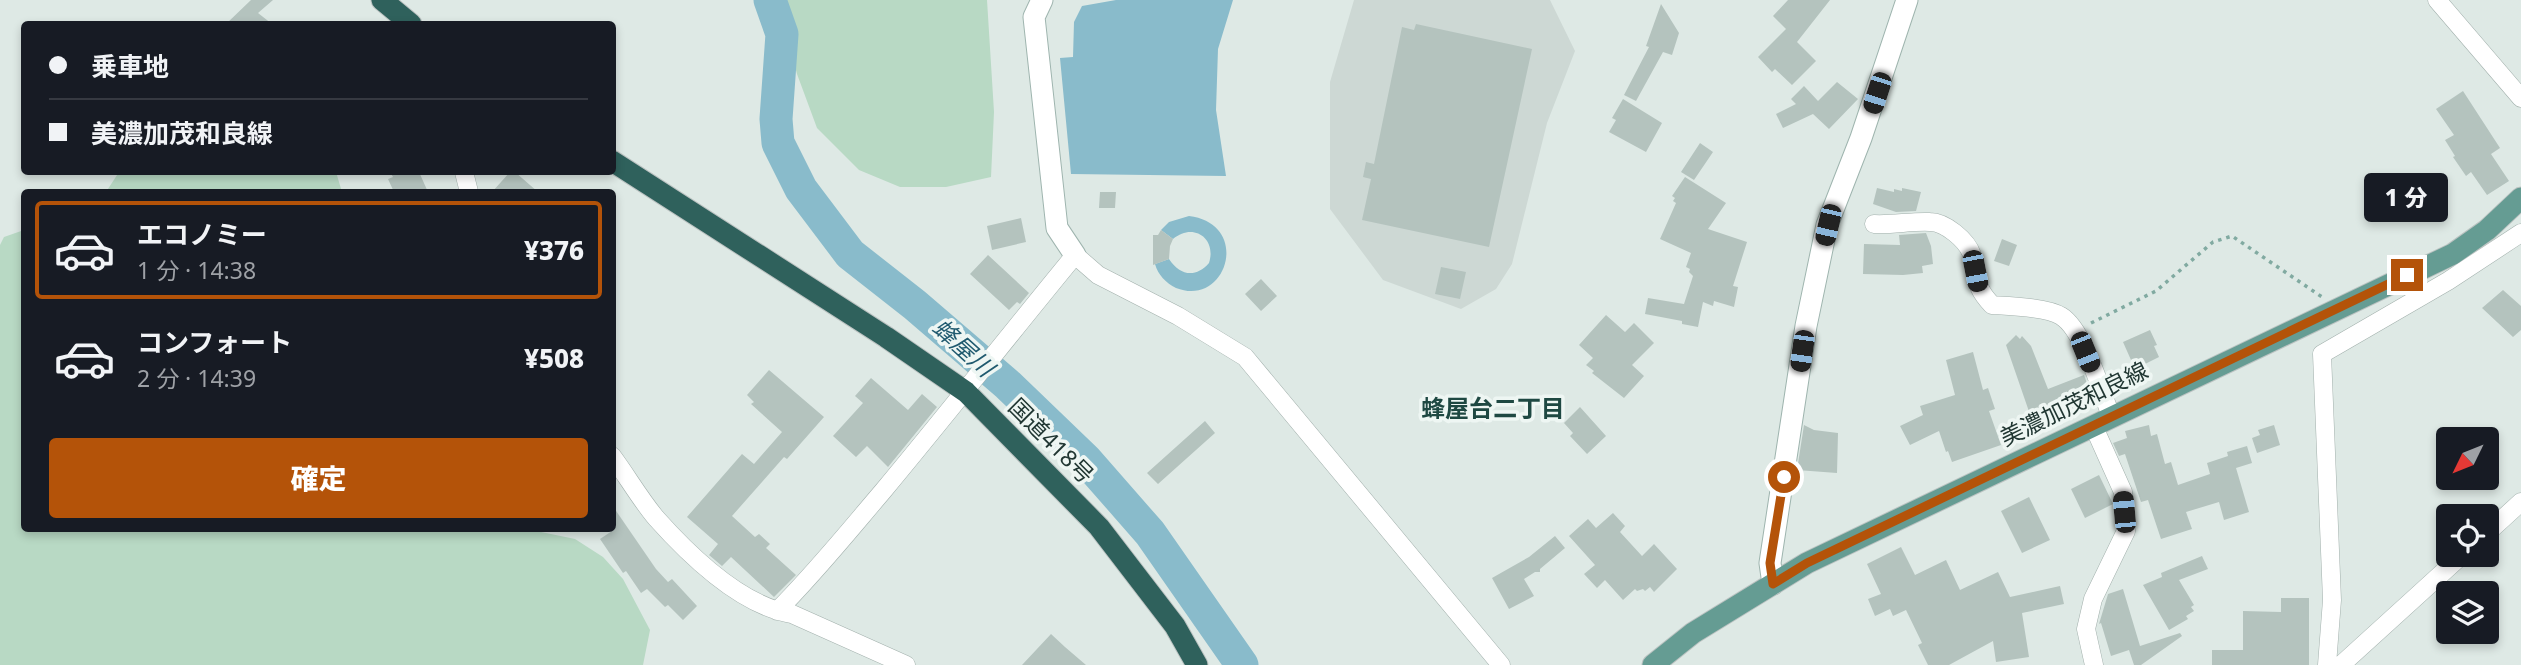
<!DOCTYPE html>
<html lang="ja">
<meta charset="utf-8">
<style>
body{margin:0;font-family:"Noto Sans","Noto Sans JP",sans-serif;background:#242831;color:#f1f3f6;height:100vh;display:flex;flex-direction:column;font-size:26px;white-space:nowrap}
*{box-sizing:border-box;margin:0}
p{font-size:23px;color:#9ea1a6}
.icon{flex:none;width:38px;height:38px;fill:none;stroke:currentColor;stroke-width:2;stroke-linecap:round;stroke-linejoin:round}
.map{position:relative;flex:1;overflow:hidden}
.drawer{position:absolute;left:21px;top:189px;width:595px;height:343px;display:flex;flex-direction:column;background:#171b24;border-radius:7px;box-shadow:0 4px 10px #0003}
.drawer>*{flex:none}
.top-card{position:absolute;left:21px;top:21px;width:595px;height:154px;border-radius:7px;box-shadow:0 4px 10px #0003;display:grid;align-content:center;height:154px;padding:0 28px;background:#171b24}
.needle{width:46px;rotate:227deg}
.tools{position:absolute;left:2436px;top:427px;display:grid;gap:14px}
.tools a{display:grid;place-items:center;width:63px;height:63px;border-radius:7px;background:#171b24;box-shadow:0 4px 10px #0003;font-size:35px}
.end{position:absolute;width:32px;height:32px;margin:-16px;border:9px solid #b45309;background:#fff;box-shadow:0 0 0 4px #fff}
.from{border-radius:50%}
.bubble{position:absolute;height:49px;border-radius:7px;background:#171b24;box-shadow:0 4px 10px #0003;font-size:23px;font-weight:800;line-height:49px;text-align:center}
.car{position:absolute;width:21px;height:42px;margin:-21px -10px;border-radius:9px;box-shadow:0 0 5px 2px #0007;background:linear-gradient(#222 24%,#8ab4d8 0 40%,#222 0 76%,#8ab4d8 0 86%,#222 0)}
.top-card b{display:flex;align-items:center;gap:24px;height:66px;font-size:26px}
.top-card b+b{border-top:2px solid #363941}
.top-card i{width:18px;height:18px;background:#f1f3f6}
ul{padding:12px 0 0;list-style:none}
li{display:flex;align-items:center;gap:21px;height:98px;margin:0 14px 10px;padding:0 14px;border:4px solid transparent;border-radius:7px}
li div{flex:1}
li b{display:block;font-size:26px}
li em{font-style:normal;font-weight:800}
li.selected{border-color:#b45309}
li>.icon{width:63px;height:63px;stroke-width:1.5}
.primary-button{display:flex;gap:14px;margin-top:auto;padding:14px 28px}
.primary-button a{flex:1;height:80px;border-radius:7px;background:#b45309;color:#fff;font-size:28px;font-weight:800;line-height:80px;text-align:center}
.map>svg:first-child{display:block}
.built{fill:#cdd8d4}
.green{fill:#b8d9c4}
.water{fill:#89bbcb}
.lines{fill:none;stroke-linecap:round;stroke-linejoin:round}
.river{stroke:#89bbcb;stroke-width:33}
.building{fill:#b4c3be}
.street-casing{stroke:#a2b0ac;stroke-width:19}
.secondary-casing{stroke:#9eb4ae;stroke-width:23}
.primary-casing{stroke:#bcc3c2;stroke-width:23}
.highway-casing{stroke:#bcc3c2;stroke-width:23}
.path{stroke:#81aaa1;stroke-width:3.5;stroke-dasharray:3.5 5;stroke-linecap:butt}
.street{stroke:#fff;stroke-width:18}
.secondary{stroke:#fff;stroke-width:21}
.primary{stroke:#659c93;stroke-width:21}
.highway{stroke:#2f615c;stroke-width:21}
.route{stroke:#b45309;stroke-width:9}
.labels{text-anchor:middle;stroke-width:7;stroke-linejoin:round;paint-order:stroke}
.street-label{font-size:23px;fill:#213733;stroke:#eef6f3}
.water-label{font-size:24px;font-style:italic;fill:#205a6f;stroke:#eef6f3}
.neighbourhood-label{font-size:24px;font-weight:bold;fill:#1e4842;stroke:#eef6f3}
</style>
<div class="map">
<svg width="2521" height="665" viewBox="0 0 2521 665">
<rect width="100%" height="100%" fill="#dee9e5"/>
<!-- built -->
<path class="built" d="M1354,0H1550L1575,51L1547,123L1512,264L1496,289L1461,309L1383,280L1330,209V82Z"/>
<!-- green -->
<path class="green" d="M777,0H987L994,112L991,177L946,187H900L859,170L817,128L797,74Z
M119,172H336L342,192H106Z
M24,230V528H522L575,539L603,557L623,579L650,630L643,665H0V245L4,237Z"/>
<!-- water -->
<path class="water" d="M1116,0H1233L1218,49L1216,110L1226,176L1071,174L1060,58L1073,57L1074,22L1082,6Z
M1189,216C1252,224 1227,308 1176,288C1166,283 1158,275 1155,264L1169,259C1180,276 1196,278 1209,263C1217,238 1193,222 1173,239L1161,230L1169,222Z"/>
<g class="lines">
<!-- river -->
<path class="river" d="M770,0L782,34L776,119L778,143L801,189L850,254L915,305L1008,385L1086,460L1150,533L1242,665"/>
</g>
<!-- building -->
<path class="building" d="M251,0H273L258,13L272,24H226Z
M1788,0H1830L1797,42L1816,61L1792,85L1775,69L1772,72L1758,57L1786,29L1773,16Z
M1661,4L1679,33L1672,55L1663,52L1636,101L1624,95L1649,47L1646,46Z
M1416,24L1532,49L1489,247L1362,220L1371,179L1363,177L1366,162L1374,164L1402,27L1414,30Z
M1837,82L1858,99L1829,129L1813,114L1783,128L1776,114L1796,104L1791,99L1804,86L1818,101Z
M2463,91L2500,148L2491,154L2509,181L2487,195L2471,172L2466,176L2453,157L2455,156L2445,140L2454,135L2436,109Z
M1623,99L1662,123L1646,152L1609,132L1616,120L1612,118Z
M1700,143L1713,152L1694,180L1681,172Z
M390,172H419L428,192H394L388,179L393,177Z
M510,172H515L538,192H492Z
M1685,177L1726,203L1708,229L1747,242L1733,286L1738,287L1734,307L1714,301L1713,306L1703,302L1698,327L1682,324V321L1645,314L1648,298L1684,304L1693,276L1689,272L1690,269L1686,267L1691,253L1660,239L1676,203L1673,201L1675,198L1672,196Z
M1877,188L1894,192V189L1902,191V188L1921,192L1916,211L1896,212L1873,204Z
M1100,192H1116L1115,208H1099Z
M1021,218L1026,242L992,250L987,226Z
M1161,230L1173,239L1170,246L1169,259L1153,265V235H1158Z
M1926,233L1931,246L1933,264L1922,266L1923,273L1903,275L1863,274L1864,244L1900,245L1899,235Z
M2002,239L2017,245L2009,266L1994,261Z
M988,255L1029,293L1020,304L1017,302L1009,310L970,274Z
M1441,267L1466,272L1460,299L1435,294Z
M1261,279L1277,296L1261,311L1245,294Z
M2503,290L2521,306V330L2513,337L2482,308Z
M1606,315L1625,332L1634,323L1654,343L1632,365L1644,376L1624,398L1592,373L1594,371L1586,365L1593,358L1579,345Z
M2150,330L2157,345L2154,346L2159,357L2135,369L2123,342Z
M2016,335L2020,339L2022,336L2031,346L2048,389L2084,375L2094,402L2053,418L2054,421L2035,429L2006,345Z
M1973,352L1983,390L1988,388L1995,409L1989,411L2001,445L1952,462L1948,451L1946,452L1939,431L1910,445L1900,426L1923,415L1920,406L1955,395L1946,360Z
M769,370L824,417L787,459L784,457L732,516L755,537L759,534L770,544L766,548L796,575L774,597L731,557L722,566L709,555L718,544L687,517L742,454L754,464L782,432L751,404L754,402L747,395Z
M871,378L908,410L922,394L937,407L888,467L867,446L856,457L833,436L863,403L855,396Z
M1580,407L1606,436L1587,454L1570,436L1573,433L1564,423Z
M1205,421L1215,433L1158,484L1147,473Z
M1804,425L1814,430L1838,433L1837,473L1797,470Z
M2149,425L2151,436L2157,434L2165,464L2171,462L2178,485L2210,474L2207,463L2228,456L2227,452L2247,446L2252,463L2236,468L2249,512L2224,520L2219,502L2186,512L2192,529L2161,539L2148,500L2141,502L2125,454L2119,456L2113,443L2127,438L2125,431Z
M2274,425L2280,445L2257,453L2252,438L2260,435L2258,430Z
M2099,475L2113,504L2085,518L2071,489Z
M2029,497L2050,540L2022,553L2001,511Z
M612,505L656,569L668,582L672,579L697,606L683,620L668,605L665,607L647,589L641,593L626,571L623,573L600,539L612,531Z
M1613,513L1625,526L1620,532L1642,556L1654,544L1677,569L1654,592L1650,587L1645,591L1643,589L1637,591L1635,589L1623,600L1605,580L1597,588L1584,574L1595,565L1569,536L1588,519L1596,528Z
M1555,536L1565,548L1540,569V572H1535L1524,579L1534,596L1509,609L1492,578L1529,557Z
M1901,547L1915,575L1946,560L1960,590L1998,572L2010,597L2060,586L2064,604L2022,613L2029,657L1996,662L1993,641L1949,665H1928L1918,645L1922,643L1906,610L1893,616L1890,609L1875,616L1868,599L1881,594L1867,564Z
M2202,556L2208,569L2179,580L2194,605L2191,607L2194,611L2186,616L2188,619L2169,630L2143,585L2162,577L2161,573Z
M2123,589L2140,646L2180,633L2182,636L2141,665H2134L2129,650L2111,656L2101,623L2099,624L2108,594Z
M2281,598H2309V665H2212V650H2243V611L2281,612Z
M1051,634L1065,647L1086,665H1022Z"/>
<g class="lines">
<defs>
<path id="street" d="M2437,0L2521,98
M464,172L469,192
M1874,224C1893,225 1912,221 1930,222C1945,222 1967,240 1972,255C1979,279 1973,285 1992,305C2008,306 2047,307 2061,316C2083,329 2101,390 2111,416
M2093,425L2123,492L2126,531L2093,599L2086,629L2094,665
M612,456C627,476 640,499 656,518C689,555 741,606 792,614L906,665
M2487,533L2521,502
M777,611C815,573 848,532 883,491C948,413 1010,334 1075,255L1098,275L1178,316L1245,357L1501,665
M2327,665L2332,600L2322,354L2448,281L2521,233
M2341,665L2462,555"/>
<path id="secondary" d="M1042,0L1034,17L1057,228L1075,255
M1773,584L1770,563L1806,326L1827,225L1861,138L1907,0"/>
<path id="primary" d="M1653,665L1693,633L1807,563L2453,254L2487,230L2521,198"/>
<path id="highway" d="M382,0L411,24
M612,161L886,337L966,392L1099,527L1175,626L1197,665"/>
</defs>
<!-- street casing -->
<use href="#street" class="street-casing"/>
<!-- secondary casing -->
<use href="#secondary" class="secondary-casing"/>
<!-- primary casing -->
<use href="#primary" class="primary-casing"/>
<!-- highway casing -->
<use href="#highway" class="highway-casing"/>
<!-- path -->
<path class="path" d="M2091,323L2156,291L2213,242L2232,236L2322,297"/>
<!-- street -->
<use href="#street" class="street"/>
<!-- secondary -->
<use href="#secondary" class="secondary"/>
<!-- primary -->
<use href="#primary" class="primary"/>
<!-- highway -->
<use href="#highway" class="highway"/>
</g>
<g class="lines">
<!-- route -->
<path class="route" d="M1784,477L1770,563L1773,584L1807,563L2407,275"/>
</g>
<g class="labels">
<!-- street labels -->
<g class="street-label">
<text transform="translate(2074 404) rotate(-26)" y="8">美濃加茂和良線</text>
<text transform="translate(1051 441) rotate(45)" y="8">国道418号</text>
</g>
<!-- water labels -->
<g class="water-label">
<text transform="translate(963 348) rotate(42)" y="8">蜂屋川</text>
</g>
<!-- neighbourhood labels -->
<g class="neighbourhood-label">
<text x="1493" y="417">蜂屋台二丁目</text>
</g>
</g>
</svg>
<div class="tools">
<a><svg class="needle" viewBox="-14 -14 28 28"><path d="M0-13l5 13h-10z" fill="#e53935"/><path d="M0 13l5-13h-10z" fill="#9ea1a6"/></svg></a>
<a><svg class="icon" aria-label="locate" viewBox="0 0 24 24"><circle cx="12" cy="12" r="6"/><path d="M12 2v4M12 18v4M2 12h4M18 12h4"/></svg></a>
<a><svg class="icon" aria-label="layers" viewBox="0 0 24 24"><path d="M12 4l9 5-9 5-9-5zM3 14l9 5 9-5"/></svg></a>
</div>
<i class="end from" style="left:1784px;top:477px"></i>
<i class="end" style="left:2407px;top:275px"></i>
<div class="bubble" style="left:2364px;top:173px;width:84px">1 分</div>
<i class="car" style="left:1877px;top:93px;rotate:198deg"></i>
<i class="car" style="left:1828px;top:225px;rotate:193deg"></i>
<i class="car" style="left:1975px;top:271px;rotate:169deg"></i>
<i class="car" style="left:1802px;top:351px;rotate:188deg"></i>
<i class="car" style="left:2085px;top:352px;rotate:158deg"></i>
<i class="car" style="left:2124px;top:512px;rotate:355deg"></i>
<div class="top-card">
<b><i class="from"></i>乗車地</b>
<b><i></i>美濃加茂和良線</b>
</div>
<section class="drawer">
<ul>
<li class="selected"><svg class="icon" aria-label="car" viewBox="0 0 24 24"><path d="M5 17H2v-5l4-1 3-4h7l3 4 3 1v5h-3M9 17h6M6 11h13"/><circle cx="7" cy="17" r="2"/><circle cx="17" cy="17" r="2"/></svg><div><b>エコノミー</b><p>1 分 · 14:38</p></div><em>¥376</em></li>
<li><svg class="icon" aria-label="car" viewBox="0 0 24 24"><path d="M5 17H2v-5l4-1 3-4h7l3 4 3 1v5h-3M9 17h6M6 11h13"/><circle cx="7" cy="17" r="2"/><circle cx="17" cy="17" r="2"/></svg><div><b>コンフォート</b><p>2 分 · 14:39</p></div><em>¥508</em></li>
</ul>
<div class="primary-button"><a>確定</a></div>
</section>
</div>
